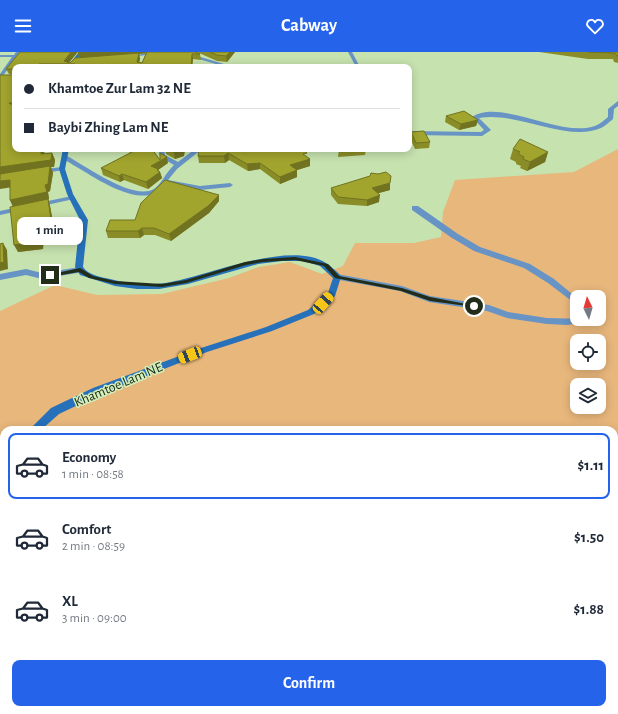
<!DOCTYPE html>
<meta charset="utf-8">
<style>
body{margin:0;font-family:"Alegreya Sans",sans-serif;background:#f2f2f3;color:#1f2937;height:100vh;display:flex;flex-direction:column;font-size:15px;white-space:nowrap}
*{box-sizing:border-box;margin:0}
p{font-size:13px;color:#747a83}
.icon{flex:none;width:22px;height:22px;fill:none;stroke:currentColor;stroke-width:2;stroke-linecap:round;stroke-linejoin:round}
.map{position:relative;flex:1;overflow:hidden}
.sheet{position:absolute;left:0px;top:374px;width:618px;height:288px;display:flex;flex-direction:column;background:#fff;border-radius:12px 12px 0 0;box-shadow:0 2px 10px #0003}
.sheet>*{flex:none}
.top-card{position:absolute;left:12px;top:12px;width:400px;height:88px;border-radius:8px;box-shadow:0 2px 10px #0003;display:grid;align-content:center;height:88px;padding:0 12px;background:#fff}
.needle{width:26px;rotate:355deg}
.tools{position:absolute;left:570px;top:238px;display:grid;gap:8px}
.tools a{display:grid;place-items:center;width:36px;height:36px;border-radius:8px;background:#fff;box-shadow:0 2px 10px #0003;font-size:20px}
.end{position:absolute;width:18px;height:18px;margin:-9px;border:5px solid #222d19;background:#fff;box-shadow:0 0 0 2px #fff}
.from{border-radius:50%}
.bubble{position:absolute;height:28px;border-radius:8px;background:#fff;box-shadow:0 2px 10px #0003;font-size:13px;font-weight:600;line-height:28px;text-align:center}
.car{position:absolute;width:12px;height:24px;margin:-12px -6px;border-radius:5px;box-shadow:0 0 3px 1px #0007;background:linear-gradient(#f5c518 24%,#345 0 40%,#f5c518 0 76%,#345 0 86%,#f5c518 0)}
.top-card b{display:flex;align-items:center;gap:14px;height:38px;font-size:15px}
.top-card b+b{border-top:1px solid #e0e1e3}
.top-card i{width:10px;height:10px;background:#1f2937}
ul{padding:7px 0 0;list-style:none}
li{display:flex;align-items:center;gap:12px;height:66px;margin:0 8px 6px;padding:0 4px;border:2px solid transparent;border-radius:8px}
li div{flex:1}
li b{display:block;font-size:15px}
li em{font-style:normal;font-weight:600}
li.selected{border-color:#2563eb}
li>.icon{width:36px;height:36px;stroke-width:1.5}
.primary-button{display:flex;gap:8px;margin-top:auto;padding:8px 12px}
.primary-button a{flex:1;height:46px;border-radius:8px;background:#2563eb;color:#fff;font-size:16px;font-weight:600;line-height:46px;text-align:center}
header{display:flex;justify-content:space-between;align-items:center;height:52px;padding:0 12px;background:#2563eb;color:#fff;font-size:18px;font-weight:600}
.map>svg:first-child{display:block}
.green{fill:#e8b77c;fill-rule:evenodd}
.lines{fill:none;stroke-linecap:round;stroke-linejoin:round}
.street{fill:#6794c5;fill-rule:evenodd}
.secondary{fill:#2671b9;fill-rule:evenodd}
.wall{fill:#8a8d27;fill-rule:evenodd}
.shaded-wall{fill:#717320}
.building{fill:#a1a42d;stroke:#717320}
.route{fill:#222d19}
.labels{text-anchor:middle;stroke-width:3;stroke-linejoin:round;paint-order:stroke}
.street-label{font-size:14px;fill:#222d19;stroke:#d3efbb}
</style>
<header><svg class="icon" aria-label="menu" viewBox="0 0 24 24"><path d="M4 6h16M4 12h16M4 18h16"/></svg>Cabway<svg class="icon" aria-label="heart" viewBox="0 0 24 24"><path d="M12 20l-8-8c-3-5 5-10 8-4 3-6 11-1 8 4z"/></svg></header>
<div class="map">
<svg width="618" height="662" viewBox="0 0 618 662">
<rect width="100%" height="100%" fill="#c6e2ae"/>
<!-- green -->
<path class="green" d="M618,97V662H0V259L55,233L97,243L162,242L229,226L259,215L290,210L322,222L343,214L355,191H414L441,185L443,160L455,128L574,120ZM577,245H599V267H577ZM577,289H599V311H577ZM577,333H599V355H577ZM4,378H614V658H4Z"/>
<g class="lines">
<!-- street -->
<path class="street" d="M16,0H20L0,28V22L12,5H0V3H14Z
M154,0L159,1L126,6L124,5Z
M348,0H352L360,15H356Z
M187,1L234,15H226L185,3Z
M618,49V54L614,57L613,67C609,70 605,74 601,76C568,91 517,59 479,66L491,78L482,84L409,83V79L481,80L484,78L472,65C500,46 561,86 595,74C600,72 604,68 608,65V57Z
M158,97H164L165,103L178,110L195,97H202L177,117L168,128L200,134L230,131L233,133L230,135L200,138L166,132C148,159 105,132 85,120C78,115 68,111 62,105L67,104C86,114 133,149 154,137C161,133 166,120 174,113L160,105Z
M62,115L64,116V118L38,122L35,120L38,118Z
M72,144L75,146L74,147L0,163V159Z
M412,154H418L458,182L480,195L530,212L554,227L577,246V253L548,231L524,216L474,199L452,186L412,158Z
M80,215L83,216V220L42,227L26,223L0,228V222L26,217L42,221Z
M337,222L402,234L430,244L489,253L508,260L547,266L585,267L583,271L567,273L547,272L507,266L487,259L429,250L400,239L334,227L333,225Z"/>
<!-- secondary -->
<path class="secondary" d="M79,0H83L72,15H67Z
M63,97H69L65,117L73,142L88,168L83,215C88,223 101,225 110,227C130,232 151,234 171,230C210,223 290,188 326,211C331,214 336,219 340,223L341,225L335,244L314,262L272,279L207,300L101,342L59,362L41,378H29L51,356L93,336L201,296L266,275L308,258L328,241L333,226L320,214L303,209H282L258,212L188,232L159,237H137L115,234L80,223L75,215L80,168L67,142L59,117Z
M93,658H109L111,662H95Z"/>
</g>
<!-- wall -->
<path class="wall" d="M20,0L70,11L79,5L78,1L79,0H235L227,10L217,9L199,1L196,0L200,2L201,8L193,7L192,15H15V97L44,102L52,101L55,108L54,115H51L53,121L50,139L48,140L49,147H48L50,154L55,181L44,183L43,197L18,200L13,154L10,148V136L0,23H14L9,22L6,17ZM146,1L142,11L139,10L140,7L139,2Z
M539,0H618V11L614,10L613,7H588Z
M446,64L478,68L476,74L459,78L445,70Z
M411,80L430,90L429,96L415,97L410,86Z
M128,97H152L160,108L168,111L158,118L160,120L162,126L148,137L124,128L120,130L103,123L101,116L130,101Z
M165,97H185L184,104L175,107L166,102Z
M199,97L307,105L310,107V114L297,118V125L280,132L260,117L248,119L229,108L225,111H199L198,104Z
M339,97H366L365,103L338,105Z
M513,97L548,100L545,110L527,119L520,116L521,114L516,112V110L510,107Z
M390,131V138L378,141L379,150L367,154L338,152L331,143V136Z
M219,149L209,161L171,189L155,183H144L140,186H108L106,179L135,168Z"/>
<!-- shaded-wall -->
<path class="shaded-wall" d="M71,0H78L68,12L64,9Z
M91,0H160L139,2L140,7L138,15L80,7L78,1Z
M230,0H235L227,10L226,4Z
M192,2L193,7L192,15H191Z
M478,68L476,74L459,78L461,72Z
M41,97H45L43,109L52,101L55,108L54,115H51L53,121L50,139L48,140L49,147H48L50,154L55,181L44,183L43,197L18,200L14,193L13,155L10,148L47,140L0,122V115L41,102Z
M182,97H185L184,104L175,107L174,100Z
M548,100L545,110L527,119L530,110Z
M228,101L229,108L225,111L224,104Z
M167,105L168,111L158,118L159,120H160L162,126L148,137L146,130L151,114Z
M310,107V114L291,120L290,113Z
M260,111V117L248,119L247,112Z
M297,118V125L280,132V125Z
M122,122L124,128L120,130L119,124Z
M10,128L13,135L0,137V129Z
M390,131V138L372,143V136Z
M219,143V149L209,161L171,189L169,182Z
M380,143L379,150L367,154V148Z
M142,176L144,183L140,186L138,179Z
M3,191L7,198L8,217L0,219V211Z"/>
<!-- building -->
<path class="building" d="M20,0H71L64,9L70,11L75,6L139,1L137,10L142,11L147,0H195L200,2H192L191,15H72L75,12H39L37,15H15V51H9L15,54V97H41V102L52,101L51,108L0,115V23H14V17H6Z
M79,0H91L78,1Z
M210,0H230L226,4L217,3Z
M588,0H618V4H617L615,1Z
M464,59L478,68L461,72L446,64Z
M424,79L430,90L416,91L411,80Z
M520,87L548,100L530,110L523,107L524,105L518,102L520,100L513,97Z
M130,97H152L160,108V101L167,105L151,114L158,117L157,118L160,120L146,130L122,122L119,124L101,116L132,100Z
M168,97H182L174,100Z
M199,97H302L307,101L303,102L310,107L290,113L297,118L280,125L260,111L247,112L228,101L224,104H198Z
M339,97H366L338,99Z
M50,114L48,132L45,133L47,140L10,148V128L0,129V122Z
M386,120L391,124L390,131L372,136L380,143L367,148L338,145L331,136L370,124L371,121L378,122Z
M165,128L219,143L208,154L169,182L154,176H142L138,179H106L110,168H135L141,151Z
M48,147L52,174L42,176L40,190L14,193L10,155Z
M3,191L4,210L0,211V192Z"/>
<!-- route -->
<path class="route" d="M295,205L328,212L339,224L402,236L430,245L477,254L474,255L430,249L401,239L335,226L324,214L295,208L263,210L246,213L186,231L162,235L115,232L89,226L79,220L50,225L47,223L80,216L93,224L115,229L162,232L186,228L245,210L263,207Z"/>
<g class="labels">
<!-- street labels -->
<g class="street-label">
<text transform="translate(118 332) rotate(-23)" y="5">Khamtoe Lam NE</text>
</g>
</g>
</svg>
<div class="tools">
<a><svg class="needle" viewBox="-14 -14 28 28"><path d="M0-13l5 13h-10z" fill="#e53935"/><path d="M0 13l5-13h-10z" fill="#747a83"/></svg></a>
<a><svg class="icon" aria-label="locate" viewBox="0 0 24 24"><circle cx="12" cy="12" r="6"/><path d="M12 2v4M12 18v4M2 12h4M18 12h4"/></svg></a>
<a><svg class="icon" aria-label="layers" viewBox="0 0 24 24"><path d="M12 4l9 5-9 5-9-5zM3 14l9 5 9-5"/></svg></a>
</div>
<i class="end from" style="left:474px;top:254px"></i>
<i class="end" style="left:50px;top:223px"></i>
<div class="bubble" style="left:17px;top:165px;width:66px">1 min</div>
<i class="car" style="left:323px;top:251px;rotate:42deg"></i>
<i class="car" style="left:190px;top:303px;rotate:249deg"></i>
<div class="top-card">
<b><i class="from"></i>Khamtoe Zur Lam 32 NE</b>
<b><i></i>Baybi Zhing Lam NE</b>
</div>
<section class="sheet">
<ul>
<li class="selected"><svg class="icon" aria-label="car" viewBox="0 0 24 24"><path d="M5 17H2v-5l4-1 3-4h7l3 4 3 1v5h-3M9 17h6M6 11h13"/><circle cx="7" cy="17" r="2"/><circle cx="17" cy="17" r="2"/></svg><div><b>Economy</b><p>1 min · 08:58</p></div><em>$1.11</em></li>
<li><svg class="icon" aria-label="car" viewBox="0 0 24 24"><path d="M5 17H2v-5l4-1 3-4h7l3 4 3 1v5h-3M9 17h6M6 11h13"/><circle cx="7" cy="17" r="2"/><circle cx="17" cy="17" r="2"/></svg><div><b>Comfort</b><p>2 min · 08:59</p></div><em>$1.50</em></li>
<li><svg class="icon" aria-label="car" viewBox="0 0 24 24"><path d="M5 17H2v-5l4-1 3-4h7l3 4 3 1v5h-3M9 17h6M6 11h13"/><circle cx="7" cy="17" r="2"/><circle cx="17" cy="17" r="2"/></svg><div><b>XL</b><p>3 min · 09:00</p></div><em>$1.88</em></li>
</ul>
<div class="primary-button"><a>Confirm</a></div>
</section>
</div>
